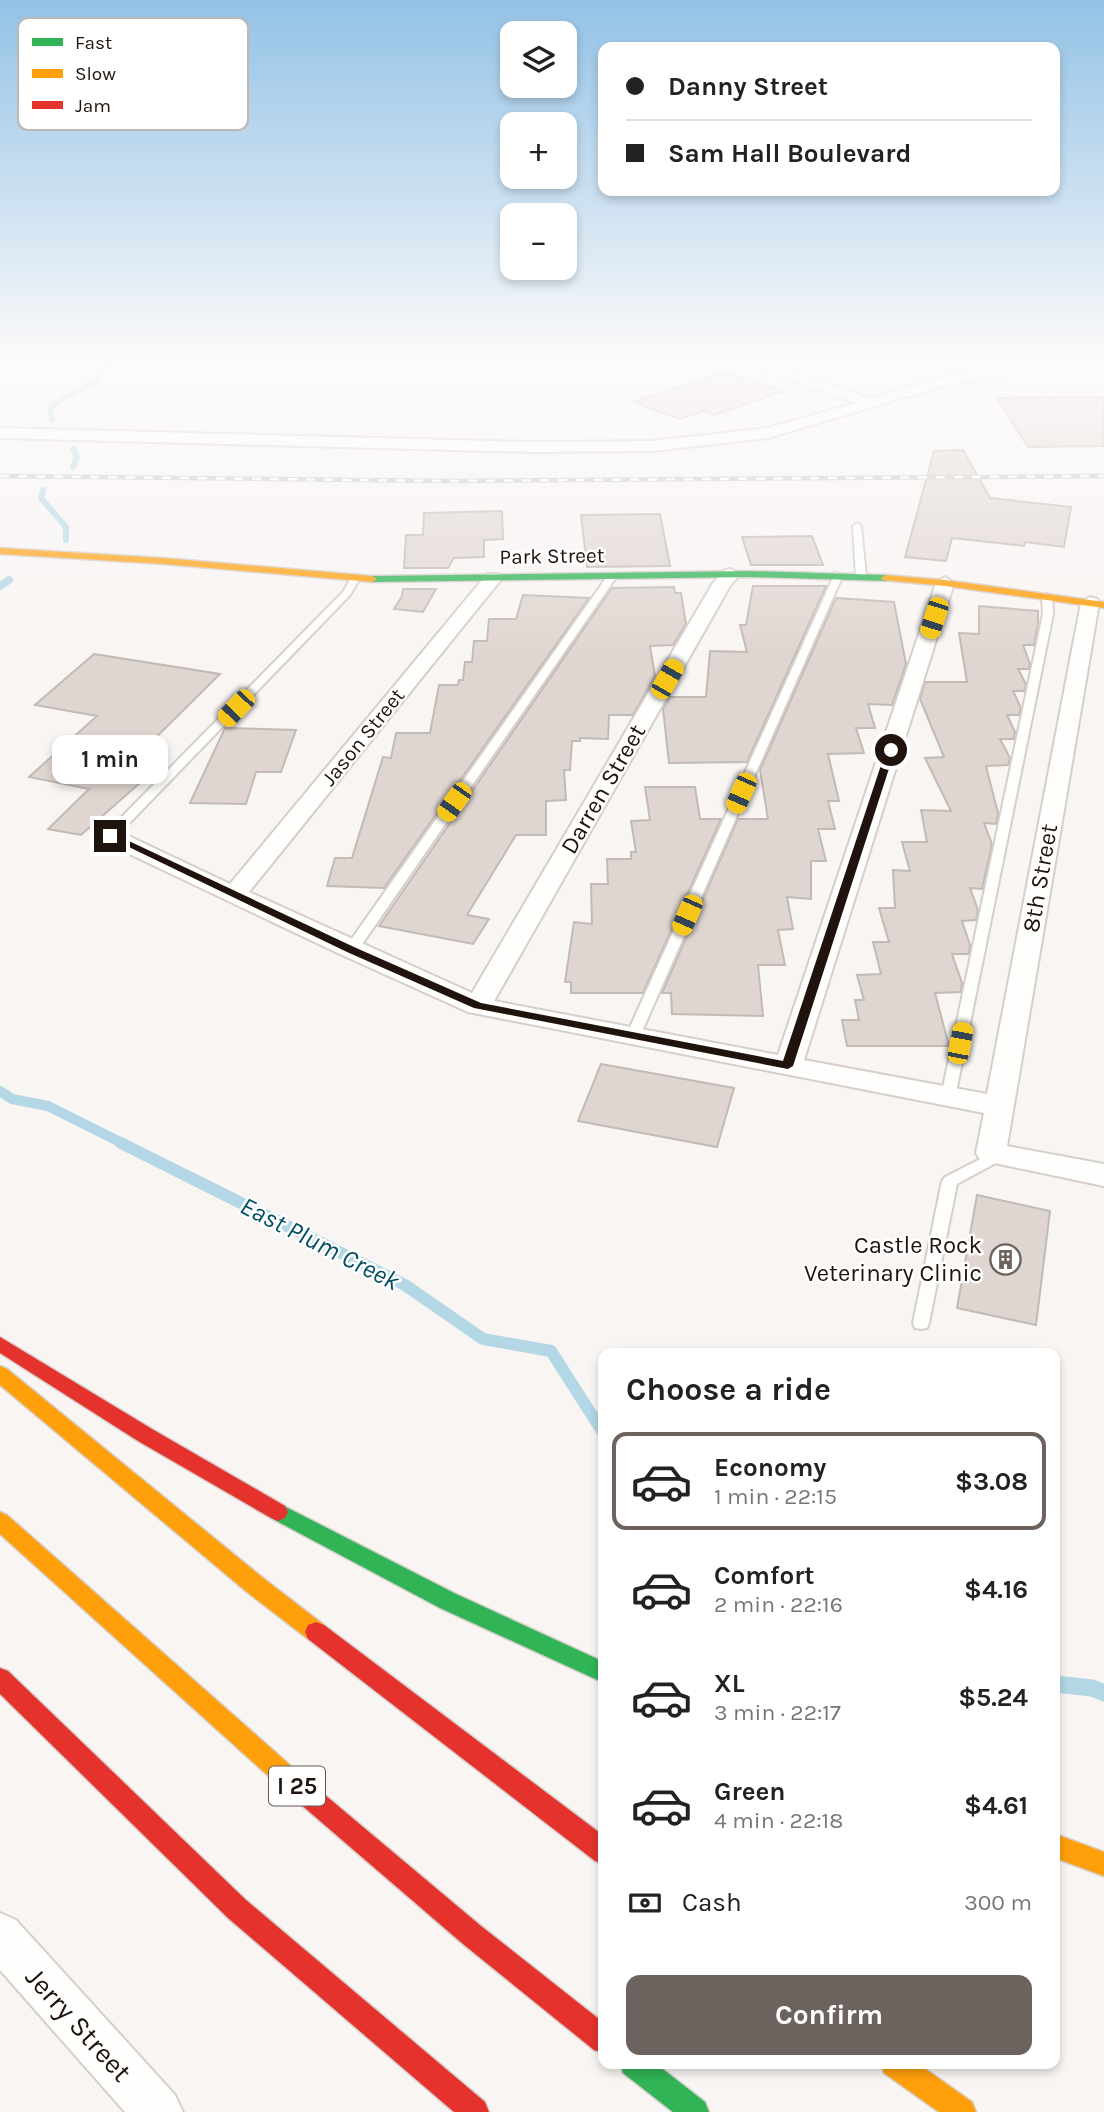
<!DOCTYPE html>
<meta charset="utf-8">
<style>
body{margin:0;font-family:Karla,sans-serif;background:#f2f2f2;color:#222;height:100vh;display:flex;flex-direction:column;font-size:26px;white-space:nowrap}
*{box-sizing:border-box;margin:0}
p{font-size:23px;color:#767676}
.icon{flex:none;width:38px;height:38px;fill:none;stroke:currentColor;stroke-width:2;stroke-linecap:round;stroke-linejoin:round}
.map{position:relative;flex:1;overflow:hidden}
.drawer{position:absolute;left:598px;top:1348px;width:462px;height:721px;display:flex;flex-direction:column;background:#fff;border-radius:14px;box-shadow:0 4px 10px #0003}
.drawer>*{flex:none}
.banner{position:absolute;left:598px;top:42px;width:462px;height:154px;border-radius:14px;box-shadow:0 4px 10px #0003;display:grid;align-content:center;height:154px;padding:0 28px;background:#fff}
.controls{position:absolute;left:500px;top:21px;display:grid;gap:14px}
.controls a{display:grid;place-items:center;width:77px;height:77px;border-radius:14px;background:#fff;box-shadow:0 4px 10px #0003;font-size:35px}
.end{position:absolute;width:32px;height:32px;margin:-16px;border:9px solid #20130d;background:#fff;box-shadow:0 0 0 4px #fff}
.from{border-radius:50%}
.bubble{position:absolute;height:49px;border-radius:14px;background:#fff;box-shadow:0 4px 10px #0003;font-size:23px;font-weight:700;line-height:49px;text-align:center}
.car{position:absolute;width:21px;height:42px;margin:-21px -10px;border-radius:9px;box-shadow:0 0 5px 2px #0007;background:linear-gradient(#f5c518 24%,#345 0 40%,#f5c518 0 76%,#345 0 86%,#f5c518 0)}
.banner b{display:flex;align-items:center;gap:24px;height:66px;font-size:26px}
.banner b+b{border-top:2px solid #e0e0e0}
.banner i{width:18px;height:18px;background:#222}
ul{padding:0;list-style:none}
li{display:flex;align-items:center;gap:21px;height:98px;margin:0 14px 10px;padding:0 14px;border:4px solid transparent;border-radius:14px}
li div{flex:1}
li b{display:block;font-size:26px}
li em{font-style:normal;font-weight:700}
li.active{border-color:#6c625e}
li>.icon{width:63px;height:63px;stroke-width:1.5}
h2{padding:0 28px;font-size:32px;line-height:84px}
.pay{display:flex;align-items:center;gap:18px;height:77px;padding:0 28px;font-size:26px}
.pay p{margin-inline-start:auto}
.primary-button{display:flex;gap:14px;margin-top:auto;padding:14px 28px}
.primary-button a{flex:1;height:80px;border-radius:14px;background:#6c625e;color:#fff;font-size:28px;font-weight:700;line-height:80px;text-align:center}
.map>svg:first-child{display:block}
.lines{fill:none;stroke-linecap:round;stroke-linejoin:round}
.stream-far4{stroke:#b3d7e4;stroke-width:6}
.stream-far3{stroke:#b3d7e4;stroke-width:8}
.stream-far2{stroke:#b3d7e4;stroke-width:10}
.stream-far1{stroke:#b3d7e4;stroke-width:12}
.stream{stroke:#b3d7e4;stroke-width:17}
.building{fill:#e0d6d1;stroke:#c2bab5;stroke-width:2}
.lane-casing{stroke:#d6ceca;stroke-width:4}
.street-casing{stroke:#d6ceca;stroke-width:4}
.fast-casing{stroke:#d6ceca;stroke-width:3}
.slow-casing{stroke:#d6ceca;stroke-width:3}
.jam-casing{stroke:#d6ceca;stroke-width:3}
.lane{fill:#fefefd;fill-rule:evenodd}
.street{fill:#fefefd;fill-rule:evenodd}
.fast{fill:#30b455;fill-rule:evenodd}
.slow{fill:#ff9f0a;fill-rule:evenodd}
.jam{fill:#e5322d;fill-rule:evenodd}
.rail-casing{stroke:#c6c5c3;stroke-width:4.5}
.rail{stroke:#fff;stroke-width:2.5;stroke-dasharray:9;stroke-linecap:butt}
.route{fill:#20130d}
.labels{text-anchor:middle;stroke-width:5;stroke-linejoin:round;paint-order:stroke}
.far-street-label{font-size:21px;fill:#20130d;stroke:#fff}
.shield{fill:#fff;stroke:#635a56;stroke-width:2}
.shield-label{font-size:23px;font-weight:bold;fill:#20130d}
.street-label{font-size:24px;fill:#20130d;stroke:#fff}
.poi-label{font-size:24px;fill:#20130d;stroke:#fff;text-anchor:end}
.water-label{font-size:26px;font-style:italic;fill:#045063;stroke:#fff}
.near-street-label{font-size:28px;fill:#20130d;stroke:#fff}
.key{fill:#fff;stroke:#bcb8b6;stroke-width:2}
.key-label{font-size:19px;fill:#20130d}
</style>
<div class="map">
<svg width="1104" height="2112" viewBox="0 0 1104 2112">
<rect width="100%" height="100%" fill="#f8f5f3"/>
<g class="lines">
<!-- stream-far4 -->
<path class="stream-far4" d="M52,420L50,410L54,404L95,381L103,368L119,359
M73,449L77,457L73,467
M43,490L41,498L66,527V540"/>
<!-- stream-far3 -->
<path class="stream-far3" d="M0,586L9,580"/>
<!-- stream-far2 -->
<path class="stream-far2" d="M0,1091L12,1099L48,1106L124,1144"/>
<!-- stream-far1 -->
<path class="stream-far1" d="M121,1143L405,1285L483,1339L551,1351L604,1434"/>
<!-- stream -->
<path class="stream" d="M1055,1684L1092,1688L1104,1693"/>
</g>
<!-- building -->
<path class="building" d="M726,372L784,391L714,415L703,411L680,419L633,402Z
M1104,397V446L1028,447L997,398Z
M963,450L990,498L1071,507L1064,547L1025,542L1024,546L952,538L946,561L905,557L934,451Z
M502,511L503,539L484,540V557L454,558L448,568H404L406,535H423L424,513Z
M660,514L670,566L587,567L581,515Z
M812,536L823,565H751L742,537Z
M753,586H826L747,762L669,763L663,709L670,697H706L710,651L747,652L740,625H746Z
M674,587L675,593H681L686,624L673,645L650,646L655,676L633,715H609L608,739L580,738V741H572L570,770H564L566,800L546,801V835H516L467,915L489,919L473,944L379,926L612,588Z
M403,589H436L423,612L394,609L402,596Z
M523,595L589,598L384,888L327,886L335,858H352L383,757L391,758L396,733H430L439,685H458L459,680H463L465,662H472L474,641H487L489,619H516Z
M836,598L894,602L906,664L892,705L868,704L875,728H856L864,753L828,754L839,801H828L835,829H818L826,861H811V899L787,897L793,929L778,930L785,965H758L763,1016L672,1014L671,993H662L738,819H768L760,770Z
M979,606L1038,611V624L1034,645H1023L1030,664L1029,669H1018L1026,684L1024,691H1013L1021,708L1019,715H1007L1015,732L1014,739H1000L1010,758L1008,765L986,766L998,813L996,824L984,823L992,844L982,889L970,888L978,910L976,920L962,921L970,945L969,954H952L962,983L961,992L935,993L949,1046H847L842,1020H859L855,1000H864L857,975L881,974L873,942H889L879,908H895L893,870L910,871L902,842H927L921,810L951,811L925,758L944,757L920,699L925,682H967L959,633L979,634Z
M94,654L220,674L117,776L142,781L81,835L48,829L89,789L29,777L97,716L35,705Z
M225,728L296,730L281,772H256L246,804L190,803Z
M645,787H695L700,819H721L643,993H571V982H565L574,922L592,924L591,884H608L607,859H631V852H636L631,821L650,820Z
M601,1064L734,1088L717,1147L578,1121Z
M977,1195L1050,1211L1036,1325L957,1308Z"/>
<g class="lines">
<defs>
<path id="lane" d="M857,523L861,526L866,576L861,579L856,576L853,526Z
M835,573L843,575L640,1036L638,1039H628L626,1036Z
M609,574L617,576L356,953H346L345,950L346,947Z
M352,576L360,578L350,595L114,839H106V833L343,592Z
M1047,594L1052,597L1053,614L955,1097L948,1102L941,1097L1043,614L1042,597Z
M1000,1149L1005,1150L1007,1154L1005,1158L957,1184L929,1323L927,1328L921,1329L915,1328L913,1323L942,1181L945,1177Z"/>
<path id="street" d="M729,359H750L871,399L944,377L1052,359H1085L1078,363L946,385L768,438L652,451L532,452L0,438V428L532,442L652,441L768,428L856,403Z
M731,569L740,574L730,586L494,1001L778,1055L936,583L945,577L954,583L804,1060L987,1094L1081,603L1090,597L1097,599L1099,603L1007,1146L1104,1164V1186L980,1160L976,1153L984,1113L468,1012L342,955L102,841L98,836L102,831H118L230,884L487,574H499L502,578L499,582L249,892L472,993L713,583L725,570Z
M0,1913L16,1920L175,2095L183,2112H125L0,1970Z"/>
<path id="fast" d="M750,571L886,575L891,578L886,581L750,577L372,582L367,579L372,576Z
M278,1503L456,1594L604,1662V1683L440,1608L271,1518L268,1512L271,1506Z
M620,2063H655L705,2102L709,2112H673L623,2073Z"/>
<path id="slow" d="M0,548L163,558L372,576L377,579L372,582L163,564L0,554Z
M886,575L945,580L1104,602V608L945,586L882,580L881,578Z
M0,1366L7,1369L263,1578L324,1625L327,1632L324,1639L316,1642L308,1639L247,1592L0,1385Z
M0,1512L7,1515L300,1774L304,1782L300,1790L292,1794L284,1790L0,1534Z
M1055,1834L1104,1852V1876L1055,1858Z
M881,2063H917L972,2102L976,2112H939L884,2073Z"/>
<path id="jam" d="M0,1337L152,1429L285,1506L288,1512L285,1518L278,1521L271,1518L138,1441L0,1353Z
M316,1622L324,1625L604,1836V1864L595,1861L308,1639L305,1632L308,1625Z
M0,1668L8,1671L246,1900L485,2102L489,2112H454L228,1918L0,1694Z
M292,1770L300,1774L481,1926L604,2023V2053L594,2050L463,1944L284,1790L280,1782L284,1774Z"/>
</defs>
<!-- lane casing -->
<use href="#lane" class="lane-casing"/>
<!-- street casing -->
<use href="#street" class="street-casing"/>
<!-- fast casing -->
<use href="#fast" class="fast-casing"/>
<!-- slow casing -->
<use href="#slow" class="slow-casing"/>
<!-- jam casing -->
<use href="#jam" class="jam-casing"/>
<!-- lane -->
<use href="#lane" class="lane"/>
<!-- street -->
<use href="#street" class="street"/>
<!-- fast -->
<use href="#fast" class="fast"/>
<!-- slow -->
<use href="#slow" class="slow"/>
<!-- jam -->
<use href="#jam" class="jam"/>
<defs>
<path id="rail" d="M0,476L450,481L1104,476"/>
</defs>
<!-- rail casing -->
<use href="#rail" class="rail-casing"/>
<!-- rail -->
<use href="#rail" class="rail"/>
</g>
<!-- sky -->
<linearGradient id="sky" x2="0" y2="1"><stop stop-color="#93c2e6"/><stop offset="0.55" stop-color="#fcfafa"/><stop offset="1" stop-color="#fcfafa" stop-opacity="0"/></linearGradient>
<rect width="1104" height="655" fill="url(#sky)"/>
<!-- route -->
<path class="route" d="M891,747L895,750L793,1066L788,1069L474,1008L347,952L106,836L114,834L354,947L481,1003L783,1061L886,750Z"/>
<!-- icons -->
<defs>
<symbol id="building-ring" viewBox="-11 -11 22 22"><circle r="9.5" fill="#fff" stroke="#6c625e" stroke-width="1.5"/><path d="M-4-6H4V6H1V3H-1V6H-4ZM-2.5-4.3h1.7v1.8h-1.7ZM.8-4.3h1.7v1.8H.8ZM-2.5-1h1.7V.8h-1.7ZM.8-1h1.7V.8H.8Z" fill="#6c625e"/></symbol>
</defs>
<g fill-rule="evenodd">
<use href="#building-ring" x="988" y="1242" width="35" height="35"/>
</g>
<g class="labels">
<!-- far-street labels -->
<g class="far-street-label">
<text transform="translate(552 556) rotate(-1)" y="7">Park Street</text>
<text transform="translate(363 737) rotate(-51)" y="7">Jason Street</text>
</g>
<!-- shield labels -->
<rect class="shield" x="269" y="1766.5" width="56" height="39" rx="5"/>
<g class="shield-label">
<text x="297" y="1794">I 25</text>
</g>
<!-- street labels -->
<g class="street-label">
<text transform="translate(603 789) rotate(-60)" y="8">Darren Street</text>
<text transform="translate(1040 878) rotate(-80)" y="8">8th Street</text>
</g>
<!-- poi labels -->
<g class="poi-label">
<text x="982" y="1253">Castle Rock<tspan x="982" dy="28">Veterinary Clinic</tspan></text>
</g>
<!-- water labels -->
<g class="water-label">
<text transform="translate(320 1243) rotate(27)" y="9">East Plum Creek</text>
</g>
<!-- near-street labels -->
<g class="near-street-label">
<text transform="translate(79 2024) rotate(48)" y="10">Jerry Street</text>
</g>
</g>
<!-- legend -->
<rect x="18" y="18" width="230" height="112" rx="10" class="key"/>
<rect x="32" y="38" width="31" height="8" fill="#30b455"/>
<rect x="32" y="69" width="31" height="9" fill="#ff9f0a"/>
<rect x="32" y="101" width="31" height="8" fill="#e5322d"/>
<g class="key-label">
<text x="75" y="49">Fast</text>
<text x="75" y="80">Slow</text>
<text x="75" y="112">Jam</text>
</g>
</svg>
<div class="controls">
<a><svg class="icon" aria-label="layers" viewBox="0 0 24 24"><path d="M12 4l9 5-9 5-9-5zM3 14l9 5 9-5"/></svg></a>
<a>+</a>
<a>−</a>
</div>
<i class="end from" style="left:891px;top:750px"></i>
<i class="end" style="left:110px;top:836px"></i>
<div class="bubble" style="left:52px;top:735px;width:116px">1 min</div>
<i class="car" style="left:934px;top:618px;rotate:198deg"></i>
<i class="car" style="left:667px;top:679px;rotate:30deg"></i>
<i class="car" style="left:236px;top:708px;rotate:224deg"></i>
<i class="car" style="left:741px;top:793px;rotate:204deg"></i>
<i class="car" style="left:454px;top:802px;rotate:215deg"></i>
<i class="car" style="left:687px;top:915px;rotate:204deg"></i>
<i class="car" style="left:960px;top:1043px;rotate:11deg"></i>
<div class="banner">
<b><i class="from"></i>Danny Street</b>
<b><i></i>Sam Hall Boulevard</b>
</div>
<section class="drawer">
<h2>Choose a ride</h2>
<ul>
<li class="active"><svg class="icon" aria-label="car" viewBox="0 0 24 24"><path d="M5 17H2v-5l4-1 3-4h7l3 4 3 1v5h-3M9 17h6M6 11h13"/><circle cx="7" cy="17" r="2"/><circle cx="17" cy="17" r="2"/></svg><div><b>Economy</b><p>1 min · 22:15</p></div><em>$3.08</em></li>
<li><svg class="icon" aria-label="car" viewBox="0 0 24 24"><path d="M5 17H2v-5l4-1 3-4h7l3 4 3 1v5h-3M9 17h6M6 11h13"/><circle cx="7" cy="17" r="2"/><circle cx="17" cy="17" r="2"/></svg><div><b>Comfort</b><p>2 min · 22:16</p></div><em>$4.16</em></li>
<li><svg class="icon" aria-label="car" viewBox="0 0 24 24"><path d="M5 17H2v-5l4-1 3-4h7l3 4 3 1v5h-3M9 17h6M6 11h13"/><circle cx="7" cy="17" r="2"/><circle cx="17" cy="17" r="2"/></svg><div><b>XL</b><p>3 min · 22:17</p></div><em>$5.24</em></li>
<li><svg class="icon" aria-label="car" viewBox="0 0 24 24"><path d="M5 17H2v-5l4-1 3-4h7l3 4 3 1v5h-3M9 17h6M6 11h13"/><circle cx="7" cy="17" r="2"/><circle cx="17" cy="17" r="2"/></svg><div><b>Green</b><p>4 min · 22:18</p></div><em>$4.61</em></li>
</ul>
<div class="pay"><svg class="icon" aria-label="cash" viewBox="0 0 24 24"><path d="M3 7h18v10H3z"/><circle cx="12" cy="12" r="2"/></svg>Cash<p>300 m</p></div>
<div class="primary-button"><a>Confirm</a></div>
</section>
</div>
